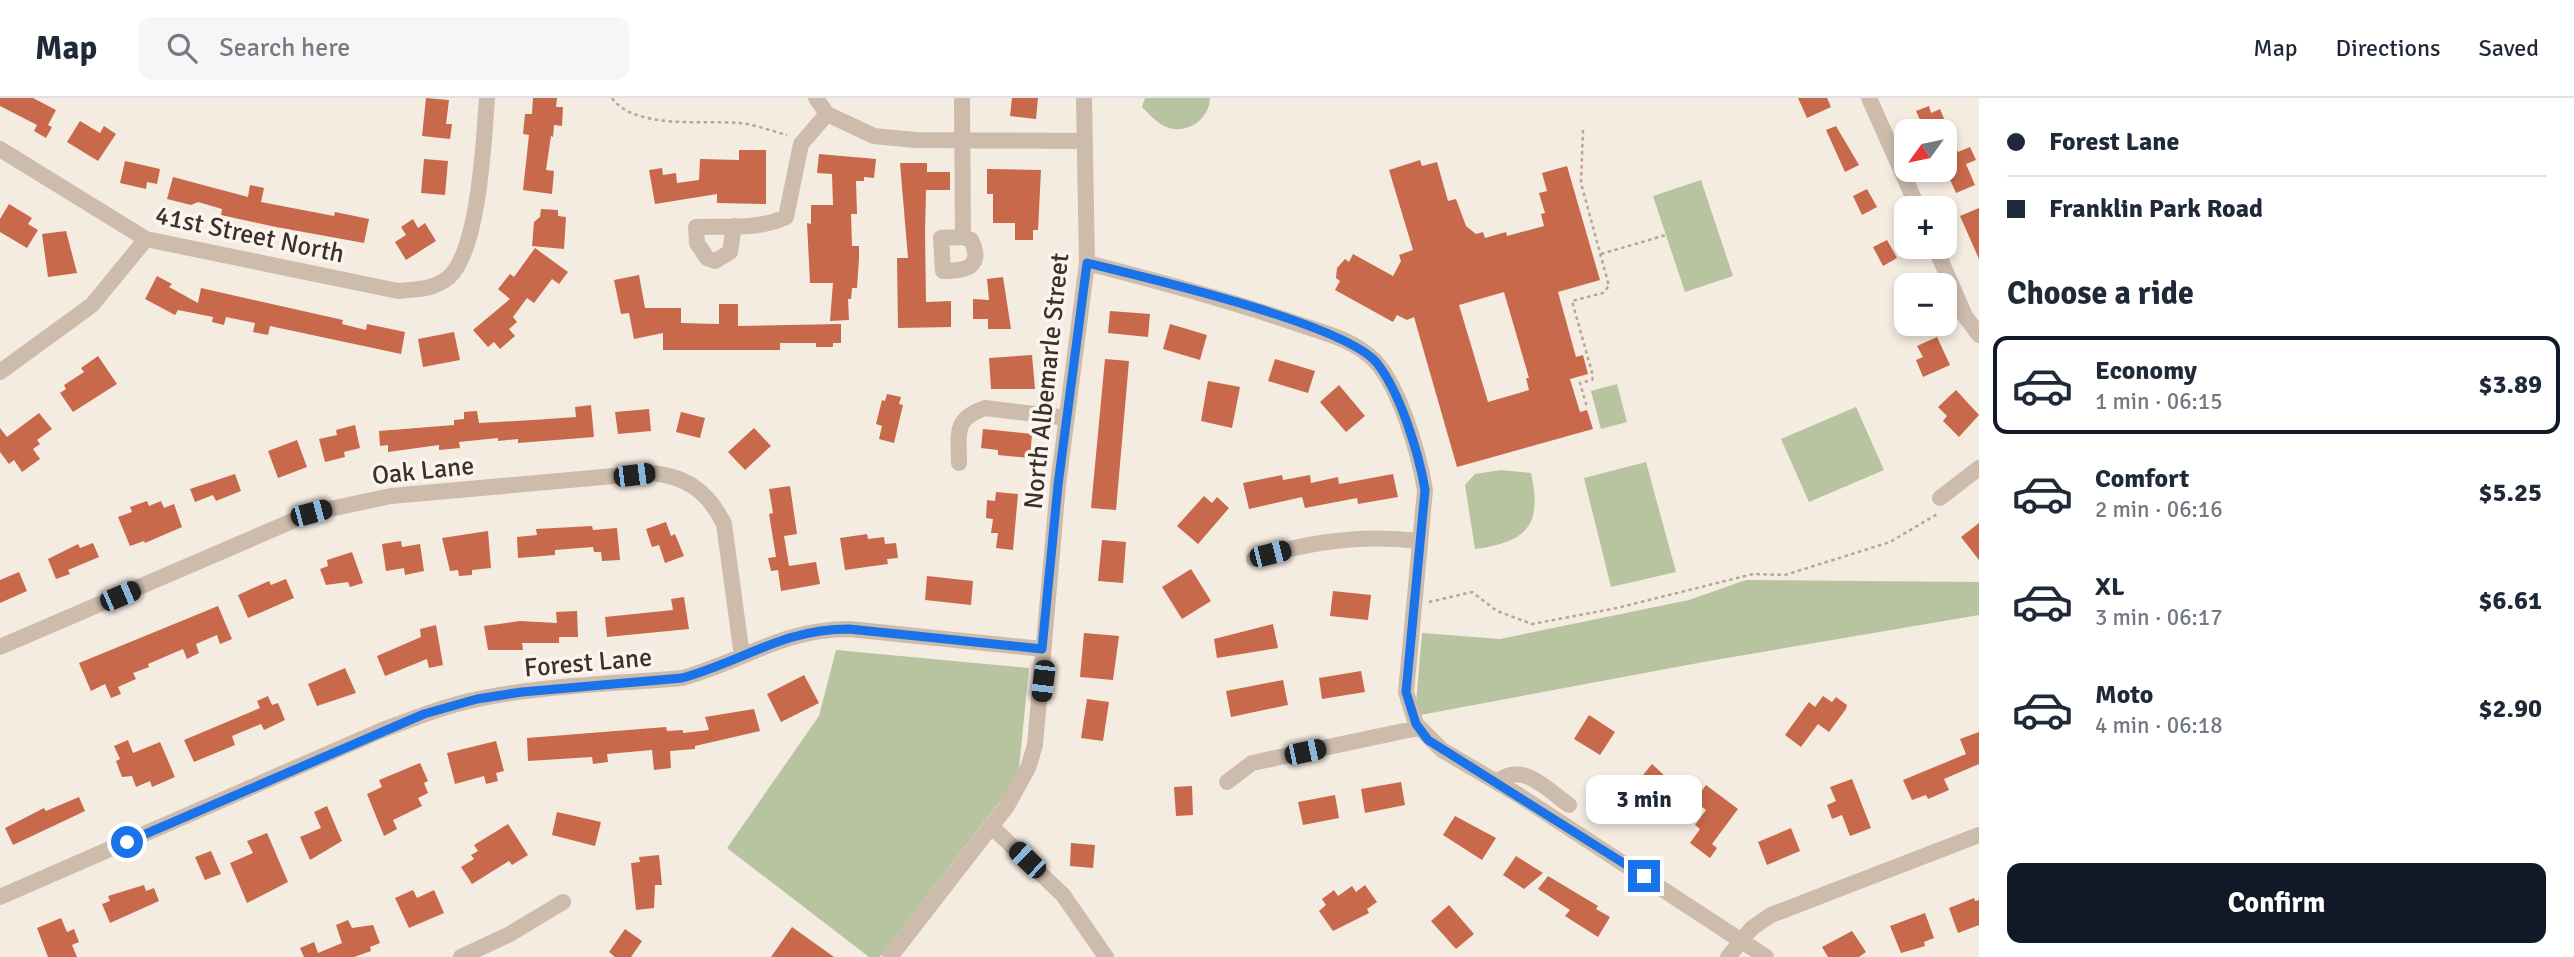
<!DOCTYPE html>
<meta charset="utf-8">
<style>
body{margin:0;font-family:Signika,sans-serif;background:#f6f6f7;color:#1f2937;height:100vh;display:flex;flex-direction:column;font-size:26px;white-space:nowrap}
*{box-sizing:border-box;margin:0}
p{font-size:23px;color:#747a83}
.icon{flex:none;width:38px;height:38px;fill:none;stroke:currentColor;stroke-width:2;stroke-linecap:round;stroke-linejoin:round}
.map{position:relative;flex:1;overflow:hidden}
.side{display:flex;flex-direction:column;background:#fff;width:595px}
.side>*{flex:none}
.top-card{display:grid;align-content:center;height:154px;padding:0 28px;background:#fff}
.needle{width:46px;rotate:237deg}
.tools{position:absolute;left:1894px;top:21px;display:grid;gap:14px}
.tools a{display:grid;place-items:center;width:63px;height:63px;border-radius:14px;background:#fff;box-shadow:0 4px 10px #0003;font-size:35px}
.end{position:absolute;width:32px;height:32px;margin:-16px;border:9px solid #1a73e8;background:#fff;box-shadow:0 0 0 4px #fff}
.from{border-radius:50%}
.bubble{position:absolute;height:49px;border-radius:14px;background:#fff;box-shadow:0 4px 10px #0003;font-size:23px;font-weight:700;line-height:49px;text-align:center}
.car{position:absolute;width:21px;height:42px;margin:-21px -10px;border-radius:9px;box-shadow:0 0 5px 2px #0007;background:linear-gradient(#222 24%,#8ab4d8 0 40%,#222 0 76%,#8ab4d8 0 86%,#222 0)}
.top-card b{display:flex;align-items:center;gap:24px;height:66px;font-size:26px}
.top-card b+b{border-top:2px solid #e0e1e3}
.top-card i{width:18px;height:18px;background:#1f2937}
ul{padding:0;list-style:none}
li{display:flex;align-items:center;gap:21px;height:98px;margin:0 14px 10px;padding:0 14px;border:4px solid transparent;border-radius:14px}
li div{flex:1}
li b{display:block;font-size:26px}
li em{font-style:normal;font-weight:700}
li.selected{border-color:#111827}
li>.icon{width:63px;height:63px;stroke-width:1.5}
h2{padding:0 28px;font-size:32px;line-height:84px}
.primary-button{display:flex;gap:14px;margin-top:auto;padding:14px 28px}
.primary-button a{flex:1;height:80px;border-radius:14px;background:#111827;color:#fff;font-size:28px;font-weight:700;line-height:80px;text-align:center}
header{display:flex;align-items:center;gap:42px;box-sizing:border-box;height:98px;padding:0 35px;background:#fff;border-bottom:2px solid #e0e1e3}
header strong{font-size:33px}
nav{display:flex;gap:38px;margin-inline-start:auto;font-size:24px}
.search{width:490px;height:63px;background:#f6f6f7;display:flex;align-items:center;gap:18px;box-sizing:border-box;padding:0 24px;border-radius:14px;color:#747a83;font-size:26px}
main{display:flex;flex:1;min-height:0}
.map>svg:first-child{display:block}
.green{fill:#b8c4a0}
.building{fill:#c8694b;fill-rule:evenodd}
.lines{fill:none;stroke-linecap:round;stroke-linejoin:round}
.path{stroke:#b9a596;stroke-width:2.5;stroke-dasharray:3.5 3.5;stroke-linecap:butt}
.minor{stroke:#cdbbac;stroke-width:16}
.route{stroke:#1a73e8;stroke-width:9}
.labels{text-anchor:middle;stroke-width:7;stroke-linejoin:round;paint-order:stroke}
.street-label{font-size:26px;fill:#3b302b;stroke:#fbf5ee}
</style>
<header>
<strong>Map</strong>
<div class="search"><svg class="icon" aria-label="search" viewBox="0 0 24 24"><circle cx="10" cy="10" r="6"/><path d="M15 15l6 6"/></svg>Search here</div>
<nav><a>Map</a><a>Directions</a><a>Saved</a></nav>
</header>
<main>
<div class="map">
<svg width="1979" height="859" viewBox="0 0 1979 859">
<rect width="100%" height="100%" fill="#f4ebe1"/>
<!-- green -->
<path class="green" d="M1145,0H1210C1209,23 1185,38 1164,28C1156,24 1149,16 1142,9Z
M1701,82L1733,178L1685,194L1653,98Z
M1617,286L1627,324L1601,331L1591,293Z
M1856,309L1884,372L1809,404L1781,341Z
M1646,364L1676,474L1611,489L1584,380Z
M1501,372L1531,375C1542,426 1529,444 1475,451L1465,387L1475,376Z
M1746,482L1979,484V517L1709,563L1415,618L1422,535L1500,541L1689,502Z
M836,552L1029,570L1018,680L880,859H869L727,750L819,618Z"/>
<!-- building -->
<path class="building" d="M0,0H33L56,12L48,27L52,29L46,40L34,33L37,27L0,8Z
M426,0L449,2L446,26H452L450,41L422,38Z
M533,0H557L556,9H563L562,28L554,27L553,39L551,38L546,72L554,73L552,96L523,92L529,37L523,36L525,16H532Z
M1012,0H1038L1036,21L1010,18Z
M1798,0H1827L1831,9L1807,20Z
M1929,8L1931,15L1940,11L1958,54L1970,49L1976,62L1966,66L1975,87L1956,95L1944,68V33H1925L1916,13Z
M80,23L100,35L104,28L116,36L98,63L67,44Z
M1836,28L1859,67L1845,74L1826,32Z
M739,52H766V106L717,105V96L655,106L649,72L662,70L663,77L676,75L677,85L699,82L700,61L739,62Z
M819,56L876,61L874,80L864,79V83H856L857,116H851L852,148H859V161L857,190H852L851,201H848L849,222L830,223L833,185H810L807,125L811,126V107H833L832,76L817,75Z
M424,61L448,63L445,97L421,95Z
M1420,62L1422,68L1437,64L1448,103L1456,101L1466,128L1476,136L1483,134L1485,140L1506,134L1507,138L1544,128L1541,116L1545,115L1539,95L1547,93L1542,75L1567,68L1600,182L1558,194L1576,259L1583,257L1588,276L1570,281L1580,314L1587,312L1593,331L1457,369L1414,219L1407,222L1397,217L1393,224L1335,192L1340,183L1336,180L1337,170L1345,161L1349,164L1353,156L1393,178L1401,163L1399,157L1413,152L1389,72ZM1504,194L1529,280H1526L1529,292L1488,304L1459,207Z
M125,63L160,71L157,86L147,84L146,91L120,85Z
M900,65H927V74H950V92H926L925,134L926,204L951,203V229L898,230L897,160H908Z
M987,71L1041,72L1038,132H1033V142H1015V125H993V96H987Z
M173,79L248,99L250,87L264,90L261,104L334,118L335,114L369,121L364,145L276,129L221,117L222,111L198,104L191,107L167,101Z
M1867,91L1877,109L1862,117L1853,98Z
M9,106L32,120L28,126L38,132L27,150L0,134V121Z
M1979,110V161L1960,118Z
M541,111L558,112V118L566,119L564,151L532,148L534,124L540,119Z
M413,121L418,130L425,125L436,143L406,162L395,144L406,137L401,129Z
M66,133L77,175L48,179L42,136Z
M1887,142L1897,160L1883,168L1873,149Z
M535,150L568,174L559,186L552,181L534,205L527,200L513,219L517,224L509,231L515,238L500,251L494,244L488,249L473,232L510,201L498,191L510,176L514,179Z
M639,177L645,210H681V225L719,226V206H738V228L841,226V245H833V249H816V245H780V252H663V235L634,241L629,215L621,216L614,182Z
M157,178L172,186L169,189L198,205L201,190L343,222L342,226L366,232L367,226L405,234L401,256L270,228L268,237L253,234L255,225L226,219L224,227L212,224L213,219L178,212L175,217L145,201Z
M1003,179L1011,231H988V221H973V201L989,202L987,181Z
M1110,213L1150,216L1148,239L1108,235Z
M1170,226L1207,237L1200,262L1163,251Z
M454,234L460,262L423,269L418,241Z
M1937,239L1950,267L1923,279L1916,262L1923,259L1917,248Z
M1032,257L1035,291H991L989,260Z
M98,258L117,286L73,314L60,295L66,291L64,287L84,274L81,270Z
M1105,261L1129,263L1116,412L1091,410Z
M1275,261L1315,273L1308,295L1268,283Z
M1208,283L1240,289L1232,330L1201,323Z
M1339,287L1365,318L1346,334L1320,304Z
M1956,292L1979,317L1959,339L1943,323L1947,318L1938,309Z
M887,296L901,299L899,306L903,307L894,345L879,341L882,328L876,326L882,302L885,303Z
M591,307L594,339L518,345V341L498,343V340L459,344L460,350L439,352V347L388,354V347L380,348L379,333L454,327V322L464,321V314L477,313L479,325L533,322L576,319L575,309Z
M649,311L651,333L618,336L615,314Z
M681,314L705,320L700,340L676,334Z
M39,315L52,331L37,342L40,346L33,351L40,361L22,374L14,362L9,366L0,354V330L7,339Z
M355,327L360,350L344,354L345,359L325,364L319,341L337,337L336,332Z
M754,330L771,348L745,372L728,354Z
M983,331L1032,336L1030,360L998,357V352L981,350Z
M297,342L307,369L278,380L268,353Z
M235,376L241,393L216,403L213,397L195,404L190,391Z
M1393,376L1398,399L1358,406L1357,400L1305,410L1302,399L1249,411L1243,385L1282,377L1283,382L1310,377L1311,385L1338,379L1339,386Z
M790,388L797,436L784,438L789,468L816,464L820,486L781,493L778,472L771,473L768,460L776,459L769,416L773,415L769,391Z
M996,394L1018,396L1013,452L996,450L998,435H991L993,421L986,420L987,402L995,403Z
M1204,398L1212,405L1217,399L1229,410L1198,446L1177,428Z
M147,403L149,408L161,403L164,410L174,406L182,429L145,445L144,443L130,448L118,419L132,414L130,409Z
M666,424L671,438L675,436L684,458L665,465L659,447L652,449L646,431Z
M1979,425V462L1961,439Z
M592,428L593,432L617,430L620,462L602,463L601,454H594L593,449L555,452V457L518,460L517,439L537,437L536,431Z
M488,433L491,470L472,472V477L459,478L458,472L450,473L442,440Z
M867,436L868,441L884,439L885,446L896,445L898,460L887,461L888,466L845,472L840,440Z
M1102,442L1126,444L1123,485L1098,483Z
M401,443L402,449L420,446L424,473L405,477L404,470L386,473L382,446Z
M93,445L99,459L68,472L70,476L56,481L48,461L78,446L80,450Z
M352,454L363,485L350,489L348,484L326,487L320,471L328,468L327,462Z
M1191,471L1211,503L1182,521L1162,489Z
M19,474L27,493L0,505V482Z
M927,478L973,483L971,507L925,502Z
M286,481L294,500L248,520L238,497L269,483L271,487Z
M1333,493L1371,497L1368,522L1330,518Z
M684,499L689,531L607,539L605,519L673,512L671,501Z
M218,508L232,541L220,546L217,537L196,546L199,555L187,561L183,551L148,566L149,569L133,575L136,581L118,589L121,596L111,600L105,586L91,593L79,565Z
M577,513L578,539H559V545H522L523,552H488L484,528L520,523L557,525L556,514Z
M1273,526L1278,550L1217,560L1214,541Z
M436,527L443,567L429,570L427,561L385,578L377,558L421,539L420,531Z
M1084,535L1119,538L1113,582L1080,579Z
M345,570L356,595L317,608L308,586Z
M1361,573L1365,594L1322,601L1319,580Z
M804,577L819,605L781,624L767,596Z
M1283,582L1288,607L1231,619L1226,593Z
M268,598L272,607L278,605L285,622L264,632L261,626L232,638L235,647L194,664L184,642L260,610L257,603Z
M1823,598L1832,604L1836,599L1847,607L1846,611L1829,634L1818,626L1801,649L1785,637L1809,604L1815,609Z
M1087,601L1109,604L1103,643L1081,640Z
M754,611L760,633L695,648V651L670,653L671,670L654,672L652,652L607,656L608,664L593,666L592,659L528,663L527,640L666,629L667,633L683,632V635L709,632L705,619Z
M1589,617L1615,634L1600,657L1574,641Z
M1979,634V666L1944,681L1949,692L1928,701L1926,697L1912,702L1903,682L1966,656L1960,641Z
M128,642L133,655L160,644L175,679L152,689L150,683L136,689L132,678L122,679L116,663L120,661L114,648Z
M496,643L504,673L496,675L498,683L486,686L484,678L455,686L447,655Z
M420,665L428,683L424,685L428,695L418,700L422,708L393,722L397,731L384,738L367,696L382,689L379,682Z
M1652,666L1683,695L1669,709L1654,695L1639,711L1626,698Z
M1852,681L1871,730L1850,738L1842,717L1832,721L1827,707L1836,703L1830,689Z
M1401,684L1405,707L1365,715L1361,691Z
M1706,687L1738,711L1712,746L1717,750L1710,760L1690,745L1700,731L1695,727L1706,712L1694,703Z
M1192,688L1193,717L1176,718L1174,689Z
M1335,697L1339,720L1303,727L1298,704Z
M79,699L85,713L13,747L5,730L44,710L46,713Z
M327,708L342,743L310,762L300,739L321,730L314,714Z
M557,714L601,724L595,748L552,737Z
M1455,718L1496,740L1482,762L1443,737Z
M508,726L528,757L512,767L509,763L472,786L461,769L474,761L471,757L478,753L474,747Z
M1791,730L1800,753L1767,767L1758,744Z
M267,735L288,784L247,805L230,765L253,755L247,743Z
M1071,745L1095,747L1093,770L1070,768Z
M211,753L221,776L205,782L195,759Z
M659,757L662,787H655L654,810L636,812L631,765L640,764L639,759Z
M1516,758L1543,775L1524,791L1503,777Z
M1548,778L1598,808L1596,811L1610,819L1598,839L1565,818L1570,812L1538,791Z
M144,787L146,793L154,790L159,803L110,825L102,806L110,803L108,798Z
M1365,787L1377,804L1367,811L1369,815L1333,833L1319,813L1326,807L1322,801L1334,792L1338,798L1352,788L1356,794Z
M413,792L417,800L434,792L444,815L409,830L395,800Z
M1974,800L1975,803L1979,802V827L1958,835L1949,810Z
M1449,807L1474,836L1456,851L1431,823Z
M1925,815L1934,840L1924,844L1925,848L1901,855L1890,828Z
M61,820L67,834L74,831L79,844L72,847L77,859H48L37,830Z
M348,822L352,830L373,827L380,845L370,849L371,853L354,859H304L300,850L314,844L318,855L342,845L336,827Z
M792,829L834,859H771Z
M625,831L642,843L631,859H615L609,854Z
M1852,833L1866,854L1859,859H1828L1822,849Z"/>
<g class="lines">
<!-- path -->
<path class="path" d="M612,0C635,32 705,22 740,25C756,27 772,33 787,37
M1583,32L1581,85L1609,188L1603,195L1572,203L1593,278L1592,282L1580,285L1587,309
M1601,156L1666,137
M1429,504L1472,494L1497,513L1532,526L1617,510L1753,476L1785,477L1890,444L1939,415"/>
<!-- minor -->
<path class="minor" d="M816,0L827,16L874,38L915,42L1085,43
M962,0L963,139
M1869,0L1918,110
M0,51L146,141L398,193C416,191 434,192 449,179C479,152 484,41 487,0
M734,128L730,154L715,163L707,160L697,145L696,129C727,128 758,132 786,119L801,46L827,16
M963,139L971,142C984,169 966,173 943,173L941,140Z
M1935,149L1965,218L1979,237
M1087,165C1158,183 1229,202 1298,226C1325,235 1355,242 1375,263C1400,290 1419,356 1425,392L1406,594L1416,626L1442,652L1517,696L1766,859
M0,274L92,207L146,141
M959,365C959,335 953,321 985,310L1067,320
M1940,400L1979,370
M1254,461C1307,444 1362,436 1418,443
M0,549L311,415L391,398L648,375C685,377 708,393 724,426L742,558
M1227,684L1252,665L1418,630
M1497,684C1523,663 1546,691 1569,707
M991,728L1063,797L1106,859
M0,799L380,633C412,621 444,608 478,601C545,587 615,586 682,580C744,563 782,531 849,531L1042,551
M461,859L510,836L563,804
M890,859L1007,708L1028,670L1035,647L1058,387L1087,165L1084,0
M1728,859L1752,830L1771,817L1979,737"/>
</g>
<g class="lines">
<!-- route -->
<path class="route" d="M127,744L424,616L477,601L522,594L682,580C744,563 782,531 849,531L1042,551L1058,387L1087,165C1144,179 1342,225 1376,264C1400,293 1419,356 1425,392L1406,594L1416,626L1428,642L1644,778"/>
</g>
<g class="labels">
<!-- street labels -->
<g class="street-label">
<text transform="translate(250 136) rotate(12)" y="9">41st Street North</text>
<text transform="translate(1046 283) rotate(-84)" y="9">North Albemarle Street</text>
<text transform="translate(423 372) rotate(-6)" y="9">Oak Lane</text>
<text transform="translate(588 564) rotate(-5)" y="9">Forest Lane</text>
</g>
</g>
</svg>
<div class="tools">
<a><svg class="needle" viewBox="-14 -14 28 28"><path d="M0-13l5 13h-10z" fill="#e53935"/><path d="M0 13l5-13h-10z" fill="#747a83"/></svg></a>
<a>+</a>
<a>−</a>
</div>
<i class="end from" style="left:127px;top:744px"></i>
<i class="end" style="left:1644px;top:778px"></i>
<div class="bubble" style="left:1586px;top:677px;width:116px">3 min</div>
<i class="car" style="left:634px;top:377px;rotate:83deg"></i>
<i class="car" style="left:311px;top:415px;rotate:75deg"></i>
<i class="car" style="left:1270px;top:456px;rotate:76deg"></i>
<i class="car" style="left:120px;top:498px;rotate:67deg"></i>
<i class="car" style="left:1043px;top:583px;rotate:187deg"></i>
<i class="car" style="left:1305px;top:654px;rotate:78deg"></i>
<i class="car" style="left:1027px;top:762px;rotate:314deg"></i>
</div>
<section class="side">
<div class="top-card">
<b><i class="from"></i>Forest Lane</b>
<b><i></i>Franklin Park Road</b>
</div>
<h2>Choose a ride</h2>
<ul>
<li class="selected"><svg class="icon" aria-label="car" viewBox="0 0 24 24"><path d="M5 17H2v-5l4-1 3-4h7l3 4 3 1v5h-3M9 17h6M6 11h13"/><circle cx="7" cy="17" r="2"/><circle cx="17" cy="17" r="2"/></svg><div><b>Economy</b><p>1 min · 06:15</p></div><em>$3.89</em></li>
<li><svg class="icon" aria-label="car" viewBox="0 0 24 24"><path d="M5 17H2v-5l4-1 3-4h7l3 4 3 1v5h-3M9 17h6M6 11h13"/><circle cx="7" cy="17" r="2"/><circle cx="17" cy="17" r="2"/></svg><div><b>Comfort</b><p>2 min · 06:16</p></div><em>$5.25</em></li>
<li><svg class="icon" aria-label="car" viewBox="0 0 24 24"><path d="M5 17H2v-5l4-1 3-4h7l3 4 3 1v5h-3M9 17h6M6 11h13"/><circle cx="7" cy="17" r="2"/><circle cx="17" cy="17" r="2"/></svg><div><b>XL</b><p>3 min · 06:17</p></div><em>$6.61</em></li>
<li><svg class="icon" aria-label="car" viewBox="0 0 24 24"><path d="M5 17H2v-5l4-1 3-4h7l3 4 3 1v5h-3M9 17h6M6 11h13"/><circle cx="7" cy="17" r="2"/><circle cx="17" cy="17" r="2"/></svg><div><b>Moto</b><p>4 min · 06:18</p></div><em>$2.90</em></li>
</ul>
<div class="primary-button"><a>Confirm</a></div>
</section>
</main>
